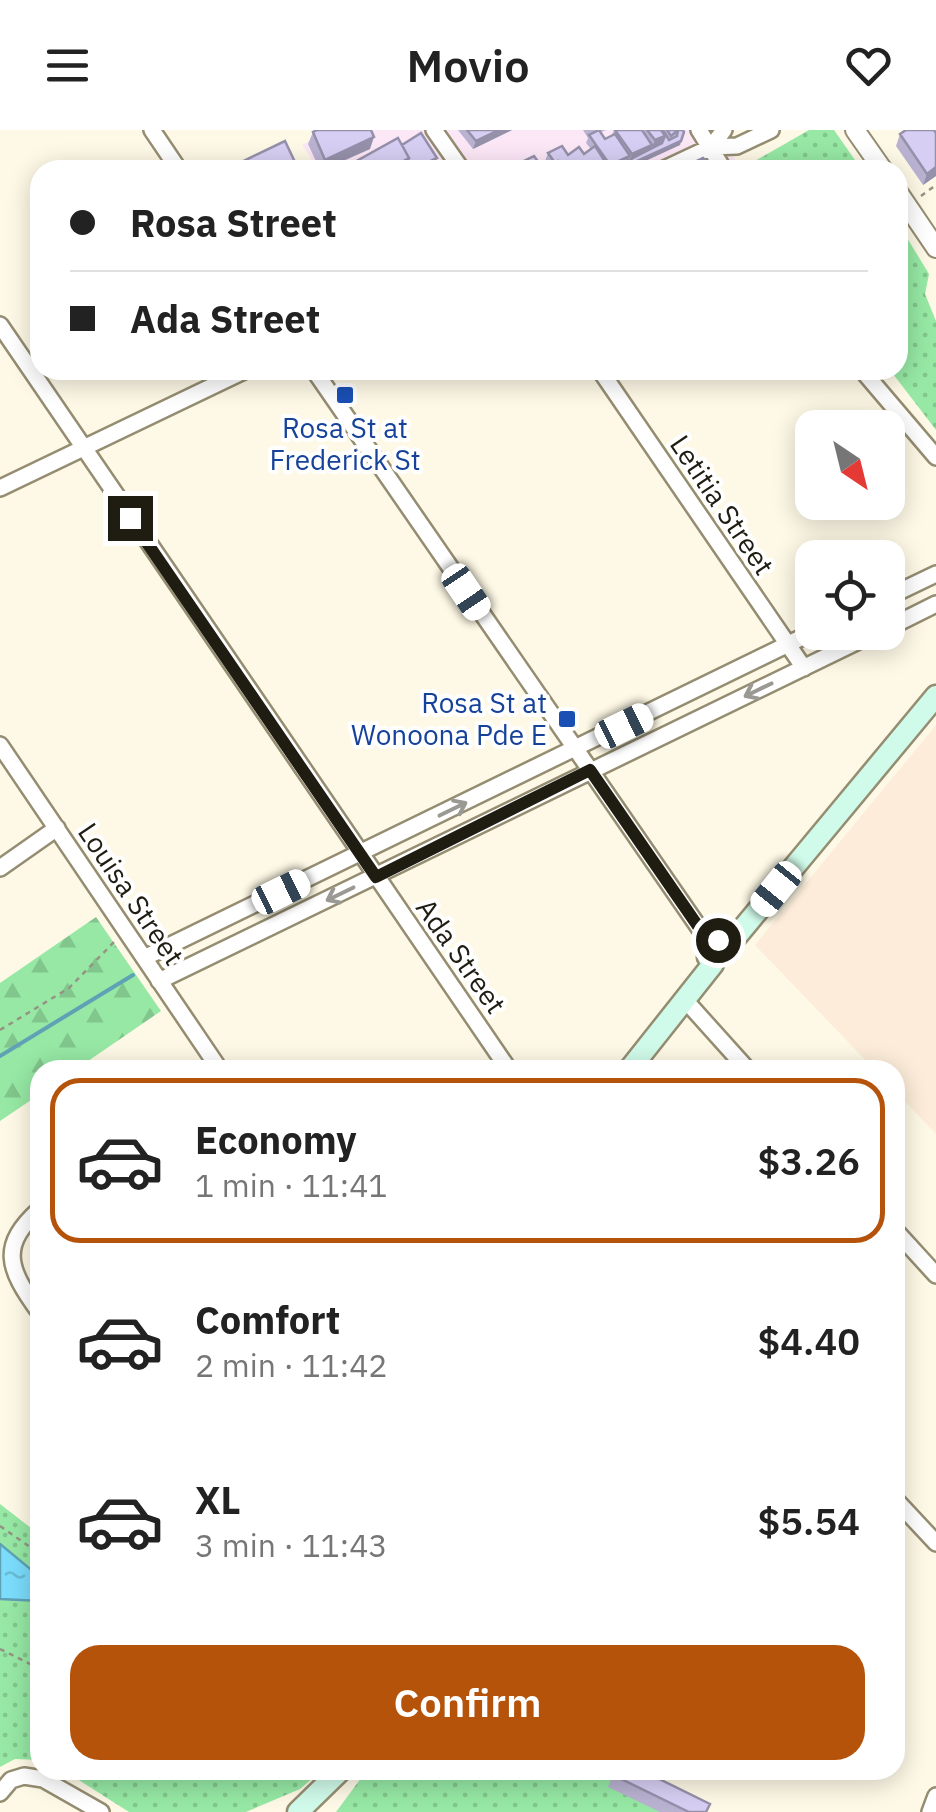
<!DOCTYPE html>
<meta charset="utf-8">
<style>
body{margin:0;font-family:"IBM Plex Sans",sans-serif;background:#f6f6f6;color:#222;height:100vh;display:flex;flex-direction:column;font-size:38px;white-space:nowrap}
*{box-sizing:border-box;margin:0}
p{font-size:32px;color:#767676}
.icon{flex:none;width:55px;height:55px;fill:none;stroke:currentColor;stroke-width:2;stroke-linecap:round;stroke-linejoin:round}
.map{position:relative;flex:1;overflow:hidden}
.details{position:absolute;left:30px;top:930px;width:875px;height:720px;display:flex;flex-direction:column;background:#fff;border-radius:30px;box-shadow:0 5px 25px #0003}
.details>*{flex:none}
.banner{position:absolute;left:30px;top:30px;width:878px;height:220px;border-radius:30px;box-shadow:0 5px 25px #0003;display:grid;align-content:center;height:220px;padding:0 40px;background:#fff}
.needle{width:65px;rotate:145deg}
.controls{position:absolute;left:795px;top:280px;display:grid;gap:20px}
.controls a{display:grid;place-items:center;width:110px;height:110px;border-radius:20px;background:#fff;box-shadow:0 5px 25px #0003;font-size:50px}
.end{position:absolute;width:45px;height:45px;margin:-22px;border:12px solid #1f1c11;background:#fff;box-shadow:0 0 0 5px #fff}
.from{border-radius:50%}
.car{position:absolute;width:30px;height:60px;margin:-30px -15px;border-radius:12px;box-shadow:0 0 8px 2px #0007;background:linear-gradient(#fff 24%,#345 0 40%,#fff 0 76%,#345 0 86%,#fff 0)}
.banner b{display:flex;align-items:center;gap:35px;height:95px;font-size:38px}
.banner b+b{border-top:2px solid #e0e0e0}
.banner i{width:25px;height:25px;background:#222}
ul{padding:18px 0 0;list-style:none}
li{display:flex;align-items:center;gap:30px;height:165px;margin:0 20px 15px;padding:0 20px;border:5px solid transparent;border-radius:30px}
li div{flex:1}
li b{display:block;font-size:38px}
li em{font-style:normal;font-weight:600}
li.selected{border-color:#b45309}
li>.icon{width:90px;height:90px;stroke-width:1.5}
.primary-button{display:flex;gap:20px;margin-top:auto;padding:20px 40px}
.primary-button a{flex:1;height:115px;border-radius:30px;background:#b45309;color:#fff;font-size:40px;font-weight:600;line-height:115px;text-align:center}
header{display:flex;justify-content:space-between;align-items:center;height:130px;padding:0 40px;background:#fff;font-size:45px;font-weight:600}
.map>svg:first-child{display:block}
.commercial{fill:#fce7f6}
.education{fill:#fcecd9}
.forest{fill:url(#forest-firs)}
.park{fill:url(#park-dots)}
.water{fill:url(#water-ripples);stroke:#5fa2b6;stroke-width:2.5}
.lines{fill:none;stroke-linecap:round;stroke-linejoin:round}
.stream{stroke:#5fa2b6;stroke-width:4}
.minor-casing{stroke:#958d71;stroke-width:20}
.tertiary-casing{stroke:#958d71;stroke-width:22}
.secondary-casing{stroke:#958d71;stroke-width:25}
.path{stroke:#979384;stroke-width:2.5;stroke-dasharray:5 5;stroke-linecap:butt}
.minor{stroke:#fff;stroke-width:15}
.tertiary{stroke:#fff;stroke-width:18}
.secondary{stroke:#d0fae9;stroke-width:20}
.wall{fill:#b9b2d1}
.shaded-wall{fill:#9691aa}
.building{fill:#d7cff3;stroke:#9691aa;stroke-width:2.5}
.oneway{stroke:#9a9994}
.route{stroke:#1f1c11;stroke-width:12}
.transit-dot{fill:#1a4fb4;stroke:#fff;stroke-width:4}
.labels{text-anchor:middle;stroke-width:8;stroke-linejoin:round;paint-order:stroke}
.transit-label{font-size:28px;fill:#164399;stroke:#fff}
.street-label{font-size:28px;fill:#1f1c11;stroke:#fff}
</style>
<header><svg class="icon" aria-label="menu" viewBox="0 0 24 24"><path d="M4 6h16M4 12h16M4 18h16"/></svg>Movio<svg class="icon" aria-label="heart" viewBox="0 0 24 24"><path d="M12 20l-8-8c-3-5 5-10 8-4 3-6 11-1 8 4z"/></svg></header>
<div class="map">
<svg width="936" height="1682" viewBox="0 0 936 1682">
<defs>
<pattern id="forest-firs" width="22" height="20" patternUnits="userSpaceOnUse" patternTransform="scale(2.5)"><rect width="22" height="20" fill="#96e8a4"/><path d="M5 1l3.5 6h-7zM16 11l3.5 6h-7z" fill="#81c68c"/></pattern>
<pattern id="park-dots" width="8" height="8" patternUnits="userSpaceOnUse" patternTransform="scale(2.5)"><rect width="8" height="8" fill="#96e8a4"/><path d="M2 2h.1M6 6h.1" fill="none" stroke="#81c68c" stroke-width="1.8" stroke-linecap="round"/></pattern>
<pattern id="water-ripples" width="26" height="14" patternUnits="userSpaceOnUse" patternTransform="scale(2.5)"><rect width="26" height="14" fill="#7bdcfc"/><path d="M2 4q2-2 4 0t4 0M15 11q2-2 4 0t4 0" fill="none" stroke="#6abcd7"/></pattern>
</defs>
<rect width="100%" height="100%" fill="#fef9e6"/>
<!-- commercial -->
<path class="commercial" d="M334,0H718L741,40H319L302,15Z"/>
<!-- education -->
<path class="education" d="M936,595V1004L895,961V940H875L755,815Z"/>
<!-- forest -->
<path class="forest" d="M96,787L161,881L75,940H40V964L0,991V853Z"/>
<!-- park -->
<path class="park" d="M809,0H834L862,40L741,39Z
M898,93L929,144L925,164L936,191V300L890,240H898Z
M0,1374L40,1405V1630L15,1629L0,1637Z
M63,1640H322L300,1659L246,1682H129Z
M367,1640H645L706,1682H336Z"/>
<!-- water -->
<path class="water" d="M0,1414L40,1447V1471L0,1469Z"/>
<g class="lines">
<!-- stream -->
<path class="stream" d="M0,926L133,845"/>
<defs>
<path id="minor" d="M152,0L179,40
M434,0L462,40
M699,0L724,40
M711,17L724,0
M662,40L711,17L737,16L771,0
M0,195L509,940
M314,240L711,815
M600,240L804,538
M862,240L936,327
M0,358L246,240
M888,467L936,444
M888,498L936,474
M0,615L220,940
M0,738L57,698
M144,828L813,502
M159,851L877,502
M686,871L748,940
M40,1079C0,1115 6,1137 40,1183
M895,1100L936,1145
M895,1369L936,1413
M703,1640H707
M0,1663L11,1650L24,1646L43,1649L101,1682
M930,1682L936,1666"/>
<path id="tertiary" d="M855,0L883,40
M898,62L936,118"/>
<path id="secondary" d="M730,814L936,566
M713,834L708,827L711,815L719,811L730,814
M629,940L713,834
M298,1682L341,1640"/>
</defs>
<!-- minor casing -->
<use href="#minor" class="minor-casing"/>
<!-- tertiary casing -->
<use href="#tertiary" class="tertiary-casing"/>
<!-- secondary casing -->
<use href="#secondary" class="secondary-casing"/>
<!-- path -->
<path class="path" d="M738,33L762,40
M921,66L936,55
M0,900L69,858L116,810
M0,1396L40,1424
M0,1519L40,1539
M601,1640L612,1646"/>
<!-- minor -->
<use href="#minor" class="minor"/>
<!-- tertiary -->
<use href="#tertiary" class="tertiary"/>
<!-- secondary -->
<use href="#secondary" class="secondary"/>
</g>
<!-- wall -->
<path class="wall" d="M458,0H512L473,19Z
M583,0H606L601,2L605,9L612,5L614,0H683L680,15L632,37L631,35L627,40H546L549,37L545,31L548,23L568,25L584,24L591,19L586,13L588,8Z
M313,2L370,19L324,40H320L308,14Z
M900,4L936,46L923,55L896,16Z
M402,15L434,36L427,40H351L353,33Z
M615,1640L707,1682H660L608,1657Z"/>
<!-- shaded-wall -->
<path class="shaded-wall" d="M499,0H512L473,19L476,11Z
M665,6L660,17L650,22L655,10Z
M374,7L370,19L321,40L325,30Z
M681,11L680,15L632,37L633,33Z
M652,15L649,23L631,29L632,24Z
M409,28L404,40H387Z
M437,28L434,36L427,40H412Z
M936,37V46L923,55L927,44Z"/>
<!-- building -->
<path class="building" d="M317,0H371L374,7L325,30L313,2Z
M467,0H499L476,11Z
M599,0L605,9L615,4L630,26L610,35L589,5Z
M615,0H642L652,15L632,24Z
M647,0H661L665,6L655,10Z
M661,0H663L669,10L677,6L678,0H683L684,2L681,11L633,33L631,29L662,13L665,6Z
M667,0H678L671,6Z
M906,0H934L936,3V37L927,44L900,4Z
M421,3L437,28L412,40L407,32L409,28L402,15Z
M398,8L409,28L387,40H357L353,33Z
M285,11L294,30L292,40H230L229,38Z
M562,16L568,25L579,17L584,24L595,16L608,36L601,40H564L558,31L555,33L548,23Z
M534,26L544,40H505Z
M703,28L715,40H678Z
M628,30L631,35L620,40H609Z
M558,31L564,40H547L546,39Z
M444,34L448,40H432Z
M615,1640H641L710,1674L706,1682H689L613,1645Z"/>
<!-- one-way arrows -->
<defs><path id="oneway-shaft" d="M-6 0H5M1.5-3L5.5 0L1.5 3" fill="none" stroke-width="1.6" stroke-linecap="round" stroke-linejoin="round" transform="scale(2.5)"/></defs>
<g class="oneway">
<use href="#oneway-shaft" transform="translate(758 560) rotate(154)"/>
<use href="#oneway-shaft" transform="translate(453 679) rotate(-26)"/>
<use href="#oneway-shaft" transform="translate(340 764) rotate(154)"/>
</g>
<g class="lines">
<!-- route -->
<path class="route" d="M130,388L376,747L590,640L711,815L718,810"/>
</g>
<!-- markers -->
<g class="transit-dot">
<rect x="335" y="255" width="20" height="20" rx="5"/>
<rect x="557" y="579" width="20" height="20" rx="5"/>
</g>
<g class="labels">
<!-- transit labels -->
<g class="transit-label">
<text x="345" y="308">Rosa St at<tspan x="345" dy="32">Frederick St</tspan></text>
<text x="547" y="583" text-anchor="end">Rosa St at<tspan x="547" dy="32">Wonoona Pde E</tspan></text>
</g>
<!-- street labels -->
<g class="street-label">
<text transform="translate(722 375) rotate(56)" y="10">Letitia Street</text>
<text transform="translate(131 764) rotate(56)" y="10">Louisa Street</text>
<text transform="translate(461 826) rotate(55)" y="10">Ada Street</text>
</g>
</g>
</svg>
<div class="controls">
<a><svg class="needle" viewBox="-14 -14 28 28"><path d="M0-13l5 13h-10z" fill="#e53935"/><path d="M0 13l5-13h-10z" fill="#767676"/></svg></a>
<a><svg class="icon" aria-label="locate" viewBox="0 0 24 24"><circle cx="12" cy="12" r="6"/><path d="M12 2v4M12 18v4M2 12h4M18 12h4"/></svg></a>
</div>
<i class="end from" style="left:718px;top:810px"></i>
<i class="end" style="left:130px;top:388px"></i>
<i class="car" style="left:466px;top:462px;rotate:146deg"></i>
<i class="car" style="left:624px;top:596px;rotate:64deg"></i>
<i class="car" style="left:776px;top:759px;rotate:219deg"></i>
<i class="car" style="left:281px;top:762px;rotate:64deg"></i>
<div class="banner">
<b><i class="from"></i>Rosa Street</b>
<b><i></i>Ada Street</b>
</div>
<section class="details">
<ul>
<li class="selected"><svg class="icon" aria-label="car" viewBox="0 0 24 24"><path d="M5 17H2v-5l4-1 3-4h7l3 4 3 1v5h-3M9 17h6M6 11h13"/><circle cx="7" cy="17" r="2"/><circle cx="17" cy="17" r="2"/></svg><div><b>Economy</b><p>1 min · 11:41</p></div><em>$3.26</em></li>
<li><svg class="icon" aria-label="car" viewBox="0 0 24 24"><path d="M5 17H2v-5l4-1 3-4h7l3 4 3 1v5h-3M9 17h6M6 11h13"/><circle cx="7" cy="17" r="2"/><circle cx="17" cy="17" r="2"/></svg><div><b>Comfort</b><p>2 min · 11:42</p></div><em>$4.40</em></li>
<li><svg class="icon" aria-label="car" viewBox="0 0 24 24"><path d="M5 17H2v-5l4-1 3-4h7l3 4 3 1v5h-3M9 17h6M6 11h13"/><circle cx="7" cy="17" r="2"/><circle cx="17" cy="17" r="2"/></svg><div><b>XL</b><p>3 min · 11:43</p></div><em>$5.54</em></li>
</ul>
<div class="primary-button"><a>Confirm</a></div>
</section>
</div>
